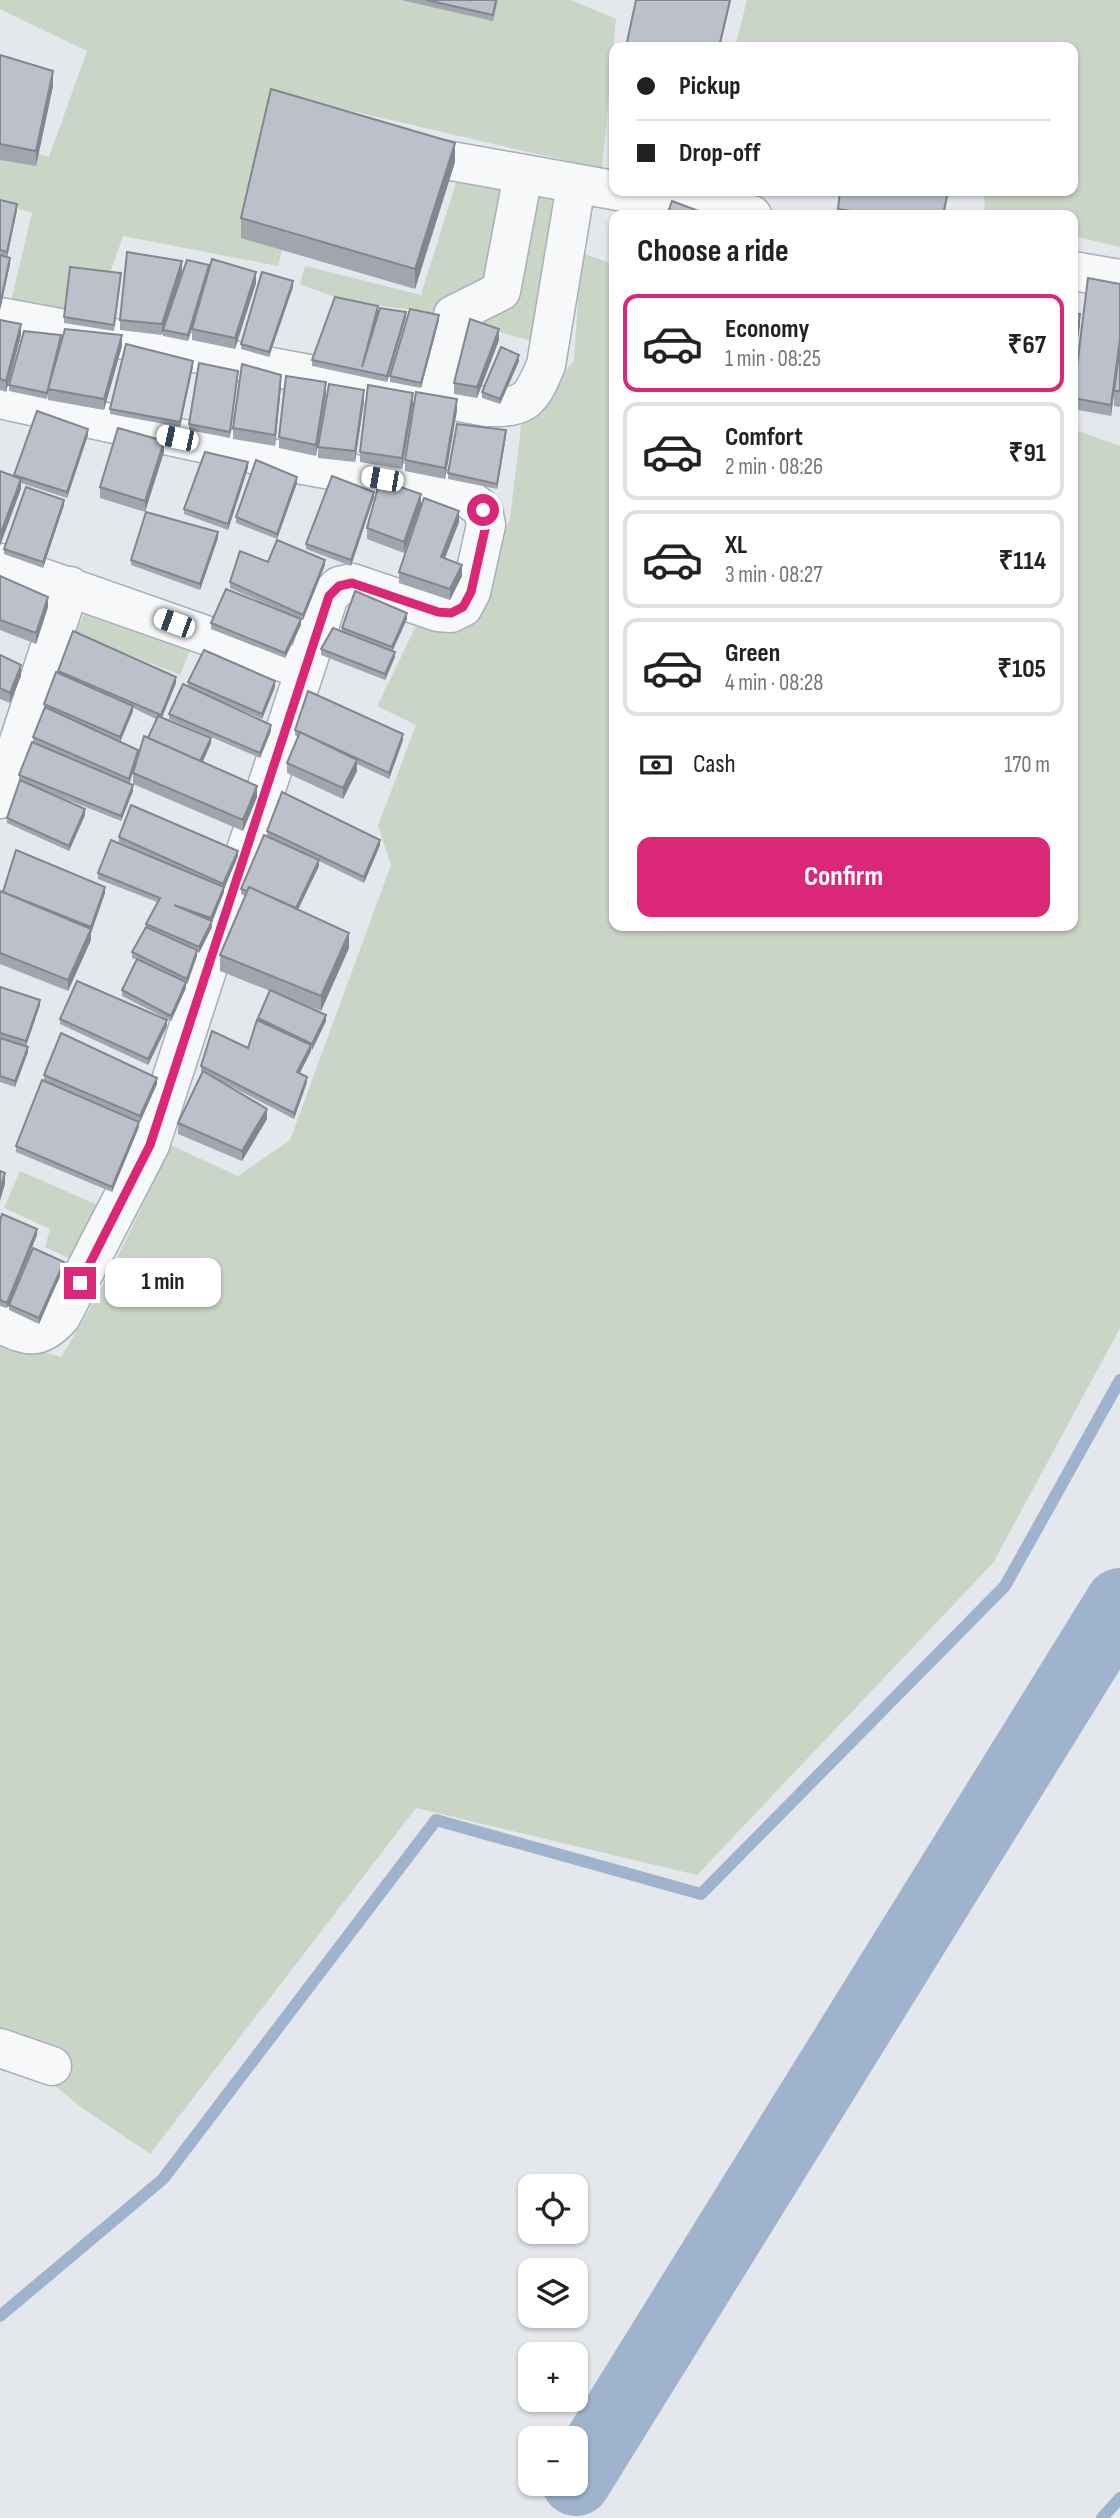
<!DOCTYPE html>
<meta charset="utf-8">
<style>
body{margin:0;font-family:"Sofia Sans Condensed",sans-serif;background:#f6f6f6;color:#222;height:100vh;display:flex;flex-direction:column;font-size:26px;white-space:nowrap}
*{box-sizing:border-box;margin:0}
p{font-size:23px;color:#767676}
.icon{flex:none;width:38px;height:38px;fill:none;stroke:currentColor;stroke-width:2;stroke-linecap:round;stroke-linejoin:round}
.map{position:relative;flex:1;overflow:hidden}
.drawer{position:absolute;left:609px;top:210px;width:469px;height:721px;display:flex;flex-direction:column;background:#fff;border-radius:14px;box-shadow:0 2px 5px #0004}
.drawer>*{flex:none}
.hud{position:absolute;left:609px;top:42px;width:469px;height:154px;border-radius:14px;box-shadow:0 2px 5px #0004;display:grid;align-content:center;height:154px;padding:0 28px;background:#fff}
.fabs{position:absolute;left:518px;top:2174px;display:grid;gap:14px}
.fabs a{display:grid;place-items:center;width:70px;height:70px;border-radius:14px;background:#fff;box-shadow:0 2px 5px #0004;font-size:35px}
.end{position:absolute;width:32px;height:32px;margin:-16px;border:9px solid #db2777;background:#fff;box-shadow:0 0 0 4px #fff}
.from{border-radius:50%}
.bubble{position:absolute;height:49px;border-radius:14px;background:#fff;box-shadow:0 2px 5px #0004;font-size:23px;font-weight:700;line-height:49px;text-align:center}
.car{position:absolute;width:21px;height:42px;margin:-21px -10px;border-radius:9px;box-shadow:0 0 5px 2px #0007;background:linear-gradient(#fff 24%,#345 0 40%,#fff 0 76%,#345 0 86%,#fff 0)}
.hud b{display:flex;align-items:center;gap:24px;height:66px;font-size:26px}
.hud b+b{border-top:2px solid #e0e0e0}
.hud i{width:18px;height:18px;background:#222}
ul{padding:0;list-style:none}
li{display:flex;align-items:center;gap:21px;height:98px;margin:0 14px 10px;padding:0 14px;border:4px solid #e0e0e0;border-radius:14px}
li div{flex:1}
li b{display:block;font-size:26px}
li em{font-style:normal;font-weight:700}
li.active{border-color:#db2777}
li>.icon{width:63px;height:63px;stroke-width:1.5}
h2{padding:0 28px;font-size:32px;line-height:84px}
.pay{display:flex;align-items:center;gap:18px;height:77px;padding:0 28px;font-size:26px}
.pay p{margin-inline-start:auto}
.action{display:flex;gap:14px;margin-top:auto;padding:14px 28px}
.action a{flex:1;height:80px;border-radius:14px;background:#db2777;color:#fff;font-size:28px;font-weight:700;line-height:80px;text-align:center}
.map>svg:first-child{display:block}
.green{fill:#c9d6c5}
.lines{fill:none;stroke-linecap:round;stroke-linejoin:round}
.stream{stroke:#9fb4cc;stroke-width:12}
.river{stroke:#9fb4cc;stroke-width:70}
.minor-casing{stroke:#a9aeb7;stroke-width:41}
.minor{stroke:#f7f8fa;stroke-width:38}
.wall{fill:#a1a5ae}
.shaded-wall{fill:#83868d}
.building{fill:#bbc0ca;stroke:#83868d;stroke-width:2}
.route{stroke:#db2777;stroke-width:9}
</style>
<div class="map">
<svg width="1120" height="2518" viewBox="0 0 1120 2518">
<rect width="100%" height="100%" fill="#e4e7ec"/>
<!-- green -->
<path class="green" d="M0,0H571L616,19L602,169L322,104L278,266L123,236L96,313L11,302L32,213L0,203V141L49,157L87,51L0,9Z
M747,0H1120V247L1073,236V215H985L984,191H1073V47H735Z
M460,170L514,181L492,287L443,314L345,301L300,284L305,266L421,295Z
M529,184L567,191L539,343L462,322L506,298Z
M581,253L614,264V926H1073V429L1120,446V1328L993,1563L697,1875L416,1808L150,2154L81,2107L0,2041V1339L61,1357C104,1288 137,1219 170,1145L238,1176L290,1140L391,865L378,826L416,725L377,706L418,622L469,613L510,519L522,418L574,361Z
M91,600L195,639L180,675L75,633Z
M20,1171L100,1206L75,1261L45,1247L50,1229L4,1208Z"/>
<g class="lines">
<!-- stream -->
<path class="stream" d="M0,2316L163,2179L436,1820L701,1894L1005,1586L1120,1380
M1102,2518L1120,2498"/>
<!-- river -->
<path class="river" d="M576,2481L1120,1603"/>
<defs>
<path id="minor" d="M418,155L752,215
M1073,271L1120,279
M0,317L487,407C527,408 531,400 546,365L576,185
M437,398L453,315L501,291L523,175
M0,399L303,465L461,493L483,510L486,525L471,592L463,607L451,613L438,612L352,583L339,586L329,596L150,1145L61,1317C38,1342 28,1336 0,1324
M0,563L305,670
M0,799L70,586
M0,2048L52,2066"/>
</defs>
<!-- minor casing -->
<use href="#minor" class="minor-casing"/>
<!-- minor -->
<use href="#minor" class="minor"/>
</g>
<!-- wall -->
<path class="wall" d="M401,0H498L493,21Z
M0,55L53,86L36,166L0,160Z
M455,162L415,289L241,238V218Z
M840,191H949L944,215H845L838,214Z
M0,200L17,210L7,257L10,264L0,310Z
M209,270L256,283L235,349L192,340V329L199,306L188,341L163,336V330Z
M182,271L162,335L120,330V320Z
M121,279L114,331L64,323V317Z
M1120,284V407L1114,406V392L1111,416L1073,409V398Z
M293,287L269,357L241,349V344Z
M378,312L372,332L406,317L387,382L312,366V360Z
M0,320L21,335L6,392L0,390Z
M439,320L421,388L390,382V376Z
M499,340L477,398L454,394V383Z
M61,341L122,346L104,410L48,400V395L47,399L9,391V385Z
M519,361L500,404L482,398V392Z
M193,366L180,427L110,414V409Z
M238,376L230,438L189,430V424Z
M281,386L275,446L233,439V428Z
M326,393L316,456L279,448V437Z
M364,401L355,462L318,458V447Z
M413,404L402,469L360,462V452Z
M457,410L445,479L405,471V460Z
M88,435L67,498L21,483V489L14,476Z
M506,436L497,489L448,479V473Z
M164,452L145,512L100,498V487Z
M248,468L228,530L184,514V509Z
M297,483L277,539L236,523V517Z
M374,497L351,566L306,549V544Z
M64,505L43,568L4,554V549Z
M421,505L404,553L367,539V528Z
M459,522L445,558L462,576L450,600L399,583V572Z
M218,538L200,590L131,565V560Z
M325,565L303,620L230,588V582Z
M0,576L48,607L36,644L0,630Z
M407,619L392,651L395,657L385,680L321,655V649L342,632V628Z
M211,623L301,625L285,658L211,629Z
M0,655L21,676L10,703L0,699Z
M58,671L176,683L162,717L211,743L202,762L257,797L243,831L133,784V773L156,719L133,708V711L120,742L138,750L129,783L133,791L121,821L48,792L85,815L69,851L7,823V818L20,781H19V775L33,742V737L44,709V704L58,673Z
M188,682L275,687L262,719L218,700L271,731L260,758L169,719V714L188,687Z
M295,730L403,740L389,779L357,764V771L343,799L287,773V763L298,737L295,735Z
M267,831L380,845L364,883L319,861V866L298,909L349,948L321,1011L280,995L326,1021L312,1050L311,1049V1051L300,1073L307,1082L294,1119L211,1076L267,1119L242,1161L178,1134V1123L203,1072L201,1071V1066L248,1048L258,1021V1018L270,991L220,971V955L245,896L241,894V889L267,836Z
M119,837L238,856L224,889V892L212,922V927L199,953L197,952V956L186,984V988L171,1021L122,996V990L137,960L132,958V952L146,927V924L157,902L98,879V873L148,855L119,842Z
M0,891L3,892L105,893L91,933V940L68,991L0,964Z
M0,987L40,1005L26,1046L28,1052L15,1087L0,1082Z
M60,1019L167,1026L148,1065L60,1024Z
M44,1075L157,1084L140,1122L44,1080Z
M139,1127L112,1192L16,1152V1146Z
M0,1221L37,1235L7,1308L0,1306Z
M64,1267L39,1324L9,1310V1305Z"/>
<!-- shaded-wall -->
<path class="shaded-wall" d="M730,0H731L720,47H719Z
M53,71V86L36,166V151Z
M455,143V162L415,289V269Z
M17,204V210L7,258V252Z
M10,258V264L0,310V305Z
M182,261V271L162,335V324Z
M209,265V271L188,341V335Z
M256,272V283L235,349V338Z
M293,281V287L269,357V352Z
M378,306V312L362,372V367Z
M406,312V317L387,382V376Z
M1080,314V325L1073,375V364Z
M439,315V320L421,388V383Z
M21,324V335L6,392V381Z
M499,329V340L477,398V387Z
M122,335V346L104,410V399Z
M1120,339V350L1111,416V405Z
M519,355V361L500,404V399Z
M193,361V366L180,427V422Z
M281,375V386L275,446V435Z
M326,382V393L316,456V445Z
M364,390V401L355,462V451Z
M413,393V404L402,469V458Z
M457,399V410L445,479V468Z
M88,429V435L67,498V492Z
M506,430V436L497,489V484Z
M164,441V452L145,512V501Z
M248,462V468L228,530V524Z
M297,477V483L277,539V534Z
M21,479V489L0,546V535Z
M374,492V497L351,566V560Z
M421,494V505L404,553V542Z
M64,500V505L43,568V562Z
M459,511V522L441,568V557Z
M218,532V538L200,590V584Z
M325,560V565L303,620V615Z
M462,565V576L450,600V589Z
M48,597V607L36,644V633Z
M407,613V619L392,652V647Z
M301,619V625L285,658V653Z
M395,652V657L385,680V674Z
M21,665V676L10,703V693Z
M176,677V683L161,720V715Z
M275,681V687L262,719V714Z
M133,706V711L120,742V737Z
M271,725V731L260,758V753Z
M403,734V740L389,779V773Z
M211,738V743L200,768V763Z
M138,750V756L129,785V779Z
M357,760V771L343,799V788Z
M133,785V791L121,821V816Z
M257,786V797L243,831V820Z
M85,809V815L69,851V846Z
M380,840V845L364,883V877Z
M238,851V856L224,889V892L212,922V927L199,953V947L211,923V918L223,888V884Z
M319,860V866L295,916V910Z
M105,887V893L91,933V927Z
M91,929V940L68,991V980Z
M349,933V948L321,1011V996Z
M197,950V956L187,985V979Z
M186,982V988L171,1021V1016Z
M40,1000V1005L26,1046V1041Z
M326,1015V1021L312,1050V1044Z
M167,1020V1026L148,1065V1059Z
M311,1045V1051L297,1078V1072Z
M28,1047V1052L15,1087V1081Z
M307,1077V1082L294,1119V1113Z
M157,1078V1084L140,1122V1116Z
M267,1109V1119L242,1161V1151Z
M139,1122V1127L112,1192V1187Z
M5,1173V1184L0,1201V1190Z
M37,1229V1235L7,1308V1303Z
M64,1262V1267L39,1324V1318Z"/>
<!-- building -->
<path class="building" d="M426,0H496L493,15Z
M636,0H730L719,47H626Z
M0,55L53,71L36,151L0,144Z
M271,89L455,143L415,269L241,218Z
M840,191H948L943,215H877L838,209Z
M0,200L17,204L7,252L0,250Z
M672,201L709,215H667Z
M127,252L182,261L162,324L120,320Z
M0,255L10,258L0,305Z
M212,259L256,272L235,338L192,329Z
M187,260L209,265L188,335L163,330Z
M70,267L121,273L114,325L64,317Z
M262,272L293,281L269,352L241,344Z
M1088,278L1120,284V339L1111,405L1073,398Z
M335,297L378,306L362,367L380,308L406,312L387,376L312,360Z
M410,309L439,315L421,383L390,376Z
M1073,313L1080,314L1073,364Z
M470,319L499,329L477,387L454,383Z
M0,320L21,324L6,381L0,379Z
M65,329L122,335L104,399L48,389Z
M24,331L61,335L47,393L9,385Z
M126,344L193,361L180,422L110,409Z
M501,347L519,355L500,399L482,392Z
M1120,347V391H1114Z
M199,363L238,371L230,432L189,424Z
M242,364L281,375L275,435L233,428Z
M286,376L326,382L316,445L279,437Z
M329,384L364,390L355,451L318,447Z
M368,385L413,393L402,458L360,452Z
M416,392L457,399L445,468L405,460Z
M37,411L88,429L67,492L14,475Z
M457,424L506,430L497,484L448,473Z
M118,428L164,441L145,501L100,487Z
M205,452L248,462L228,524L184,509Z
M256,460L297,477L277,534L236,517Z
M0,471L21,479L0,535Z
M332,476L374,492L351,560L306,544Z
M380,480L421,494L404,542L367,528Z
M26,487L64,500L43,562L4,549Z
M424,498L459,511L441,557L462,565L450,589L399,572Z
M146,512L218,532L200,584L131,560Z
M277,540L325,560L303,615L230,582L240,551L268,562Z
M0,576L48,597L36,633L0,620Z
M226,589L301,619L285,653L211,623Z
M355,591L407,613L392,647L342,628Z
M333,628L395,652L385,674L321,649Z
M73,631L176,677L161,715L58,671Z
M204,650L275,681L262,714L188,682Z
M0,655L21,665L10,693L0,688Z
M56,672L133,706L120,737L44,704Z
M183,684L271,725L260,753L169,714Z
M308,691L403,734L389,773L295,730Z
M45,707L138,750L129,779L33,737Z
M158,716L211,738L200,761L148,738Z
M300,732L357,760L343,788L287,763Z
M144,736L257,786L243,820L133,773Z
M32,742L133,785L121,816L19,775Z
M20,780L85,809L69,846L7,818Z
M282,792L380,840L364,877L267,831Z
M131,805L238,851L223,884L119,837Z
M264,835L319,860L296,908L249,887L247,891L241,889Z
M111,840L224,887L211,918L174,905L212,921L199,947L146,924L160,898L98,873Z
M16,850L105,887L91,927L3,892Z
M249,887L349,933L321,996L220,955Z
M0,891L91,929L68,980L0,953Z
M146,927L197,950L187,979L132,952Z
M137,959L186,982L171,1016L122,990Z
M77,981L167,1020L148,1059L60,1019Z
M0,987L40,1000L26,1041L0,1033Z
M270,990L326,1015L312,1044L258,1018Z
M257,1020L311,1045L297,1072L307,1077L294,1113L201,1066L212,1031L248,1048Z
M61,1033L157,1078L140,1116L44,1075Z
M0,1038L28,1047L15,1081L0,1076Z
M203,1071L267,1109L242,1151L178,1123Z
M42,1080L139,1122L112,1187L16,1146Z
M0,1171L5,1173L0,1190Z
M2,1214L37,1229L7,1303L0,1300V1221Z
M33,1248L64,1262L39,1318L9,1305Z"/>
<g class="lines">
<!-- route -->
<path class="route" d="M80,1283L150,1145L329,596L339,586L352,583L438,612L451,613L463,607L471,592L486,525L483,510"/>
</g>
</svg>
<div class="fabs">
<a><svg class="icon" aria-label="locate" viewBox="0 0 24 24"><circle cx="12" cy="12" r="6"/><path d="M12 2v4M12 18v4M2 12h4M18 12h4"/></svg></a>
<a><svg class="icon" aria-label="layers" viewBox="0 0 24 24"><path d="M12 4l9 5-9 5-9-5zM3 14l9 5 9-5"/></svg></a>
<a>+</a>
<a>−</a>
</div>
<i class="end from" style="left:483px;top:510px"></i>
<i class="end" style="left:80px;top:1283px"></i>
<div class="bubble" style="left:105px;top:1258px;width:116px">1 min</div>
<i class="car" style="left:177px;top:438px;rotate:282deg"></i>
<i class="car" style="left:382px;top:479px;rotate:280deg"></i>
<i class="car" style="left:174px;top:623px;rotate:290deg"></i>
<div class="hud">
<b><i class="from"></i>Pickup</b>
<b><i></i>Drop-off</b>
</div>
<section class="drawer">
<h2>Choose a ride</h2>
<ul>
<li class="active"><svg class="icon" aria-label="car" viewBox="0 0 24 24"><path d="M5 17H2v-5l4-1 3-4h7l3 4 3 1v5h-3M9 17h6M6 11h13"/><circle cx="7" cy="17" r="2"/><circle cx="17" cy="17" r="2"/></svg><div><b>Economy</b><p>1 min · 08:25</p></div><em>₹67</em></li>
<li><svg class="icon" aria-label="car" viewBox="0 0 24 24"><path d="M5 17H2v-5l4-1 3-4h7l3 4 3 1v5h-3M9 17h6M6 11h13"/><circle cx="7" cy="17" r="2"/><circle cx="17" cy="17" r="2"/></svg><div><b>Comfort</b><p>2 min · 08:26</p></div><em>₹91</em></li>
<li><svg class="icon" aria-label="car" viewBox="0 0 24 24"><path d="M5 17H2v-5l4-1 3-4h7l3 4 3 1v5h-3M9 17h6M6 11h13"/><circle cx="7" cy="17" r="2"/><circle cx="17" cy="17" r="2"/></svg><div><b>XL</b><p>3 min · 08:27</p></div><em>₹114</em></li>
<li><svg class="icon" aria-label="car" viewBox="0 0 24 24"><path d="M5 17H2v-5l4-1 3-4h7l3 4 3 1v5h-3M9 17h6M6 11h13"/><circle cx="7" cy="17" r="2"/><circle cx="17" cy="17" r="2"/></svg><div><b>Green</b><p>4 min · 08:28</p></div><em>₹105</em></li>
</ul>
<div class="pay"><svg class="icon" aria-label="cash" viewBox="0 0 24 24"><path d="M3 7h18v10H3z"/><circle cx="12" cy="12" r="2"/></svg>Cash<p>170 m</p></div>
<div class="action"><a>Confirm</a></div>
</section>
</div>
